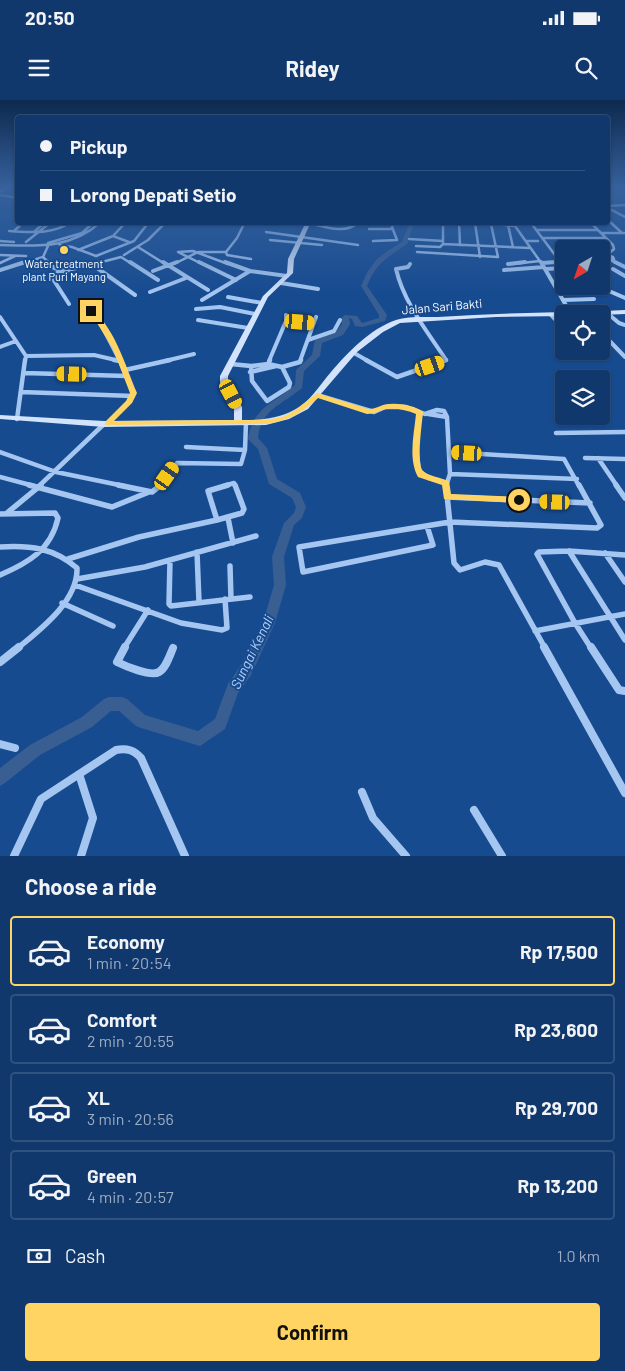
<!DOCTYPE html>
<meta charset="utf-8">
<style>
body{margin:0;font-family:Barlow,sans-serif;background:#1a3f72;color:#f1f3f6;height:100vh;display:flex;flex-direction:column;font-size:19px;white-space:nowrap}
*{box-sizing:border-box;margin:0}
p{font-size:16px;color:#9cacc2}
.icon{flex:none;width:28px;height:28px;fill:none;stroke:currentColor;stroke-width:2;stroke-linecap:round;stroke-linejoin:round}
.map{position:relative;height:756px;overflow:hidden}
.panel{display:flex;flex-direction:column;background:#11386c;flex:1}
.panel>*{flex:none}
.top-card{position:absolute;left:15px;top:15px;width:595px;height:110px;border-radius:5px;box-shadow:0 1px 4px #0004,0 0 0 1px #30527f;display:grid;align-content:center;height:110px;padding:0 25px;background:#11386c}
.needle{width:32px;rotate:219deg}
.controls{position:absolute;left:555px;top:140px;display:grid;gap:10px}
.controls a{display:grid;place-items:center;width:55px;height:55px;border-radius:5px;background:#11386c;box-shadow:0 1px 4px #0004,0 0 0 1px #30527f;font-size:25px}
.end{position:absolute;width:22px;height:22px;margin:-11px;border:6px solid #ffd463;background:#111;box-shadow:0 0 0 2px #111}
.from{border-radius:50%}
.car{position:absolute;width:15px;height:30px;margin:-15px -8px;border-radius:6px;box-shadow:0 0 4px 1px #0007;background:linear-gradient(#f5c518 24%,#345 0 40%,#f5c518 0 76%,#345 0 86%,#f5c518 0)}
.top-card b{display:flex;align-items:center;gap:18px;height:48px;font-size:19px}
.top-card b+b{border-top:1px solid #30527f}
.top-card i{width:12px;height:12px;background:#f1f3f6}
ul{padding:0;list-style:none}
li{display:flex;align-items:center;gap:15px;height:70px;margin:0 10px 8px;padding:0 15px;border:2px solid #30527f;border-radius:5px}
li div{flex:1}
li b{display:block;font-size:19px}
li em{font-style:normal;font-weight:700}
li.current{border-color:#ffd463}
li>.icon{width:45px;height:45px;stroke-width:1.5}
h2{padding:0 25px;font-size:22px;line-height:60px}
.pay{display:flex;align-items:center;gap:12px;height:55px;padding:0 25px;font-size:19px}
.pay p{margin-inline-start:auto}
.primary-button{display:flex;gap:10px;margin-top:auto;padding:10px 25px}
.primary-button a{flex:1;height:58px;border-radius:5px;background:#ffd463;color:#111;font-size:20px;font-weight:700;line-height:58px;text-align:center}
.status{display:flex;justify-content:space-between;align-items:center;height:35px;padding:0 25px;background:#11386c;direction:ltr}
.status svg{height:14px;fill:currentColor}
header{display:flex;justify-content:space-between;align-items:center;height:65px;padding:0 25px;background:#11386c;font-size:22px;font-weight:700}
.map>svg:first-child{display:block}
.lines{fill:none;stroke-linecap:round;stroke-linejoin:round}
.river{fill:#395e91;fill-rule:evenodd}
.street-far4{stroke:#a5c6f0;stroke-width:2.5}
.street-far3{stroke:#a5c6f0;stroke-width:4}
.street-far2{stroke:#a5c6f0;stroke-width:4.5}
.street-far1{stroke:#a5c6f0;stroke-width:5.5}
.street{stroke:#a5c6f0;stroke-width:8}
.secondary{fill:#d2e3fb;fill-rule:evenodd}
.route{fill:#ffd463}
.poi-dot{fill:#ffd463;stroke:#174b90;stroke-width:2}
.labels{text-anchor:middle;stroke-width:4;stroke-linejoin:round;paint-order:stroke}
.far-poi-label{font-size:11px;fill:#fff;stroke:#174b90}
.street-label{font-size:12px;fill:#fff;stroke:#174b90}
.water-label{font-size:14px;font-style:italic;fill:#b1d0f7;stroke:#174b90}
</style>
<div class="status"><b>20:50</b><svg viewBox="0 0 49 12"><path d="M0 12V9h3v3zM5 12V6h3v6zM10 12V3h3v9zM15 12V0h3v12zM26 1h20v11H26zM47 4h2v5h-2z"/></svg></div>
<header><svg class="icon" aria-label="menu" viewBox="0 0 24 24"><path d="M4 6h16M4 12h16M4 18h16"/></svg>Ridey<svg class="icon" aria-label="search" viewBox="0 0 24 24"><circle cx="10" cy="10" r="6"/><path d="M15 15l6 6"/></svg></header>
<div class="map">
<svg width="625" height="756" viewBox="0 0 625 756">
<rect width="100%" height="100%" fill="#174b90"/>
<g class="lines">
<!-- river -->
<path class="river" d="M410,122H415L408,139V143C387,159 378,160 367,186L387,215L385,221L362,227L355,226L352,219L349,218L350,224L343,235L322,243L320,256L304,271L302,288C282,305 261,309 258,338L267,348L277,379L300,393L306,407L302,418L294,425L284,457L286,485L275,523L251,575L238,593L225,629L200,646L141,628L136,626L119,611H111L92,627L40,655L5,683L0,686V668L30,645L82,617L104,599L109,597H122L127,599L145,615L198,631L215,619L228,584L241,565L263,522L274,485L272,457L284,423L294,413L296,407L292,398L269,384L258,349L248,339C253,307 273,304 295,285L296,270L312,255L315,240L337,231L342,224L341,218L345,215L357,216L362,223L379,218V215L361,186L368,171L377,159L389,150L402,142Z"/>
<!-- street-far4 -->
<path class="street-far4" d="M0,91L6,89
M0,95L18,98
M608,106L625,105
M608,108L625,117
M608,120L622,133
M443,122V144
M459,122L460,145
M469,122L515,126L542,164
M590,122L613,145L614,149L607,155
M309,123C326,127 345,135 359,122
M475,123L480,157
M508,125L513,147
M369,129H393
M537,130H598
M9,131C31,132 52,135 71,122
M14,131L24,122
M34,132L45,122
M266,132L358,145
M601,133H625
M113,136L129,142
M543,138H606
M563,138L572,149
M409,139L443,141
M270,140L322,145
M0,141L14,142
M373,141L397,140L392,127L394,122
M526,141H538
M26,142L51,122
M48,143L82,133L94,122
M0,145C39,146 70,149 101,122
M60,145L72,147L96,156L134,141L149,122
M48,146L43,157L50,164
M416,146L440,147L443,144L530,148
M138,147L165,164
M78,150L113,136L126,122
M226,152L237,138L245,122
M417,152L498,157L491,124
M554,153H564
M0,155L26,156
M124,155L148,140L166,122
M607,155L613,157L614,159L603,157Z
M564,156L555,155L531,123H591
M610,160L618,164
M0,163L15,156
M542,163L564,162
M21,164L43,157
M94,164L121,157L132,164
M174,164L198,152H226L227,155L251,159
M202,164L178,152L193,151L228,164
M512,164L540,161"/>
<!-- street-far3 -->
<path class="street-far3" d="M48,162L54,168L68,171L60,174L57,173L60,170
M130,162L158,180
M163,162L208,190
M199,162L236,180
M225,162L250,171
M541,162L571,214
M615,162L625,167
M542,163L556,162
M95,164L93,165L135,195
M410,164L408,167L396,169C404,203 427,231 446,260L444,261
M508,164L525,162
M546,169L564,168
M613,169L625,176
M0,170L25,162
M68,170L99,162
M504,170L544,167
M153,171L177,162
M58,174L53,176V179L69,204
M281,183L318,189
M609,191L625,198
M150,192L186,178
M228,197L262,203
M202,200L250,171L287,176
M563,200L594,199
M83,204L101,224L120,261
M196,209L220,207L255,214
M607,213L619,223L625,225
M551,215L564,229
M0,217L26,256L25,261
M198,220L248,228
M286,221L314,223
M601,232L625,257
M308,240L334,231L340,220
M0,247L16,241
M354,253L368,261
M26,256L94,255L120,261
M165,261L194,254
M269,261L286,221V215
M300,261L316,217"/>
<!-- street-far2 -->
<path class="street-far2" d="M114,260L121,261
M366,260L397,277L446,260
M231,264L251,266L268,264L282,267L300,262L301,260
M268,264L270,260
M251,266L252,281L267,301L289,287L290,283L282,267
M125,270L170,260
M250,272L276,266
M24,273L127,276
M21,292L133,296
M317,295L374,312L385,307H406L425,314L437,310L444,311L447,317L450,374L446,386
M420,313L416,346L419,371L429,378L446,383
M428,314L447,317
M17,319L25,260
M107,324L130,301L133,293L120,260
M556,333L625,332
M186,347L245,350
M0,352L56,372L124,386
M449,352L564,359L579,386
M585,358L625,359
M598,358L617,386
M450,374L577,379
M0,377L34,386
M39,386L104,324
M160,386L177,363L241,364L245,350L246,322
M224,386L234,383L235,386"/>
<!-- street-far1 -->
<path class="street-far1" d="M29,385L112,407L149,392
M118,385L152,392L161,385
M446,385L454,463L460,470L485,462L499,465L545,548
M616,385L625,398
M447,397L590,403
M7,413L41,385
M0,414L55,413L58,418C51,450 28,463 0,475
M228,418L233,443
M217,420L208,391L228,385
M217,420L242,413L244,409L235,385
M427,426L433,445L303,472L299,447L450,422L597,428L601,425L579,385
M0,447C30,445 54,448 77,468C78,501 41,529 18,548
M569,451L625,540
M197,452L199,502
M605,453L625,482
M68,459L139,437L217,420
M170,461L169,504L171,506L250,497
M230,466L231,499
M77,479L145,467L256,436
M75,485L181,523L222,530L227,528L225,499
M62,503L113,526
M535,531L625,514
M124,548L148,510
M591,548L575,523L537,454L539,452L569,451L625,455"/>
<!-- street -->
<path class="street" d="M125,547L117,562C125,566 151,577 159,572C166,568 170,555 173,548
M544,547L625,693
M591,547L619,590L625,591
M0,562L19,547
M0,644L15,648
M79,674L93,718L81,756
M362,692L373,718L406,756
M474,710L502,756
M14,756L41,699L116,650C127,648 134,650 141,658L185,756"/>
<!-- secondary -->
<path class="secondary" d="M306,122H311L294,159L293,173L268,197L228,276V282L242,307V320C260,320 277,319 294,310C310,302 319,286 331,272C348,252 370,229 396,220C407,216 426,217 438,217C480,214 522,213 564,212L567,214H564V216L496,217L400,223L383,232L357,252L308,309L289,319L266,325L104,327L0,319V315L104,321L234,320V307L220,282V276L263,196L287,173L288,159Z
M625,210V214L601,215V214H579L582,212Z"/>
</g>
<!-- sky -->
<linearGradient id="sky" x2="0" y2="1"><stop stop-color="#0d294f"/><stop offset="0.45" stop-color="#36619c"/><stop offset="1" stop-color="#36619c" stop-opacity="0"/></linearGradient>
<rect width="625" height="194" fill="url(#sky)"/>
<!-- route -->
<path class="route" d="M89,210H93C116,231 125,265 137,293L132,303L114,321L266,320L282,317L294,311L317,293L368,309C374,309 378,307 383,305C396,302 414,305 423,312C422,324 416,364 423,371C428,376 442,378 449,381L451,394L519,397L523,400L519,403L444,399L442,385L418,377C408,359 414,334 416,314C407,310 397,308 387,309C380,310 375,314 367,314L318,298C300,314 290,320 266,324L105,325V322L126,301L130,293L113,249Z"/>
<!-- markers -->
<circle class="poi-dot" cx="64" cy="150" r="5"/>
<g class="labels">
<!-- far-poi labels -->
<g class="far-poi-label">
<text x="64" y="168">Water treatment<tspan x="64" dy="13">plant Puri Mayang</tspan></text>
</g>
<!-- street labels -->
<g class="street-label">
<text transform="translate(442 207) rotate(-5)" y="4">Jalan Sari Bakti</text>
</g>
<!-- water labels -->
<g class="water-label">
<text transform="translate(252 552) rotate(-64)" y="5">Sungai Kenali</text>
</g>
</g>
</svg>
<div class="controls">
<a><svg class="needle" viewBox="-14 -14 28 28"><path d="M0-13l5 13h-10z" fill="#e53935"/><path d="M0 13l5-13h-10z" fill="#9cacc2"/></svg></a>
<a><svg class="icon" aria-label="locate" viewBox="0 0 24 24"><circle cx="12" cy="12" r="6"/><path d="M12 2v4M12 18v4M2 12h4M18 12h4"/></svg></a>
<a><svg class="icon" aria-label="layers" viewBox="0 0 24 24"><path d="M12 4l9 5-9 5-9-5zM3 14l9 5 9-5"/></svg></a>
</div>
<i class="end from" style="left:519px;top:400px"></i>
<i class="end" style="left:91px;top:211px"></i>
<i class="car" style="left:300px;top:222px;rotate:95deg"></i>
<i class="car" style="left:430px;top:266px;rotate:71deg"></i>
<i class="car" style="left:72px;top:274px;rotate:271deg"></i>
<i class="car" style="left:231px;top:294px;rotate:152deg"></i>
<i class="car" style="left:467px;top:353px;rotate:273deg"></i>
<i class="car" style="left:167px;top:376px;rotate:35deg"></i>
<i class="car" style="left:555px;top:402px;rotate:272deg"></i>
<div class="top-card">
<b><i class="from"></i>Pickup</b>
<b><i></i>Lorong Depati Setio</b>
</div>
</div>
<section class="panel">
<h2>Choose a ride</h2>
<ul>
<li class="current"><svg class="icon" aria-label="car" viewBox="0 0 24 24"><path d="M5 17H2v-5l4-1 3-4h7l3 4 3 1v5h-3M9 17h6M6 11h13"/><circle cx="7" cy="17" r="2"/><circle cx="17" cy="17" r="2"/></svg><div><b>Economy</b><p>1 min · 20:54</p></div><em>Rp 17,500</em></li>
<li><svg class="icon" aria-label="car" viewBox="0 0 24 24"><path d="M5 17H2v-5l4-1 3-4h7l3 4 3 1v5h-3M9 17h6M6 11h13"/><circle cx="7" cy="17" r="2"/><circle cx="17" cy="17" r="2"/></svg><div><b>Comfort</b><p>2 min · 20:55</p></div><em>Rp 23,600</em></li>
<li><svg class="icon" aria-label="car" viewBox="0 0 24 24"><path d="M5 17H2v-5l4-1 3-4h7l3 4 3 1v5h-3M9 17h6M6 11h13"/><circle cx="7" cy="17" r="2"/><circle cx="17" cy="17" r="2"/></svg><div><b>XL</b><p>3 min · 20:56</p></div><em>Rp 29,700</em></li>
<li><svg class="icon" aria-label="car" viewBox="0 0 24 24"><path d="M5 17H2v-5l4-1 3-4h7l3 4 3 1v5h-3M9 17h6M6 11h13"/><circle cx="7" cy="17" r="2"/><circle cx="17" cy="17" r="2"/></svg><div><b>Green</b><p>4 min · 20:57</p></div><em>Rp 13,200</em></li>
</ul>
<div class="pay"><svg class="icon" aria-label="cash" viewBox="0 0 24 24"><path d="M3 7h18v10H3z"/><circle cx="12" cy="12" r="2"/></svg>Cash<p>1.0 km</p></div>
<div class="primary-button"><a>Confirm</a></div>
</section>
